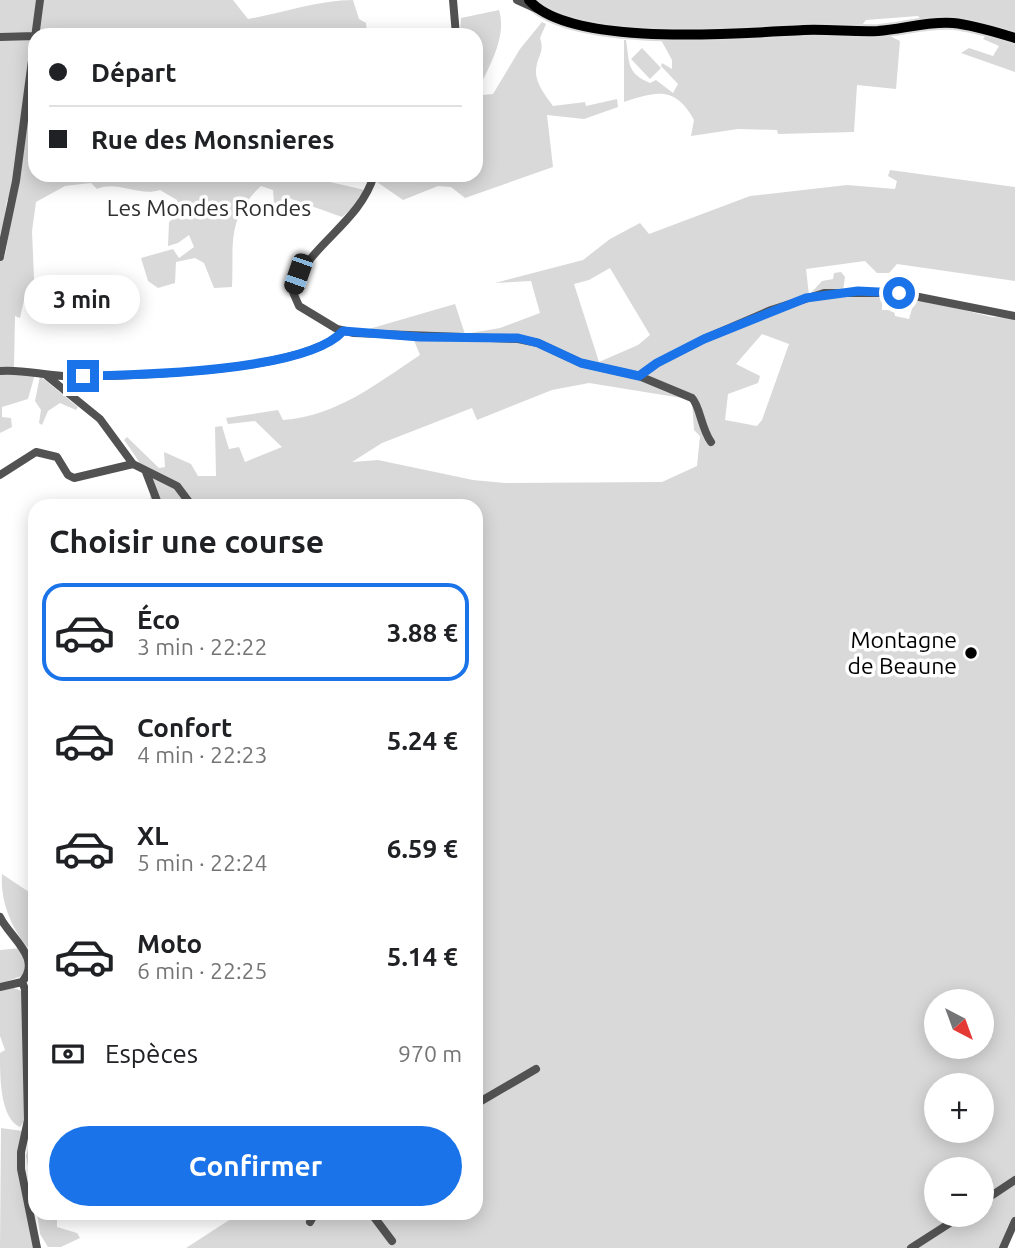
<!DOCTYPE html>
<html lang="fr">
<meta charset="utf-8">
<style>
body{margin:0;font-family:Ubuntu,sans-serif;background:#f2f2f2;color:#202124;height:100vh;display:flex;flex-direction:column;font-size:26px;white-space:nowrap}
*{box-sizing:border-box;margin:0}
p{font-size:23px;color:#757577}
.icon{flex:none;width:38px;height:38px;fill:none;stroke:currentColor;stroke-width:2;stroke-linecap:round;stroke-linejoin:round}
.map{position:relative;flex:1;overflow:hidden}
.panel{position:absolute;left:28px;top:499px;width:455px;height:721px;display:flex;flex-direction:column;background:#fff;border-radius:21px;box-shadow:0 4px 18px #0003}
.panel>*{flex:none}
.top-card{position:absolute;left:28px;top:28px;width:455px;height:154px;border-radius:21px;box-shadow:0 4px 18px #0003;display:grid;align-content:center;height:154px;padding:0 21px;background:#fff}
.needle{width:46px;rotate:139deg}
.tools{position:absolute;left:924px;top:989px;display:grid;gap:14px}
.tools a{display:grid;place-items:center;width:70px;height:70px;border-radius:50%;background:#fff;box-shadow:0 4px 18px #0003;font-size:35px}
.end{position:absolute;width:32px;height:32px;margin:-16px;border:9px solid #1a73e8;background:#fff;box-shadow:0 0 0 4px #fff}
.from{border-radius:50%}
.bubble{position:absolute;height:49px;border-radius:24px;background:#fff;box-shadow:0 4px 18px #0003;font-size:23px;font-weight:700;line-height:49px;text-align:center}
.car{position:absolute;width:21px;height:42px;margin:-21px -10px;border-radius:9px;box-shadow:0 0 5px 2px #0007;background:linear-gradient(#222 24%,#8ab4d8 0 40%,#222 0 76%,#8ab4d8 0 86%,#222 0)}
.top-card b{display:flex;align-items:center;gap:24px;height:66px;font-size:26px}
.top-card b+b{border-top:2px solid #e0e0e0}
.top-card i{width:18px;height:18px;background:#202124}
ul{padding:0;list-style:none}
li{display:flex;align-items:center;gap:21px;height:98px;margin:0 14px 10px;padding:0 7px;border:4px solid transparent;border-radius:21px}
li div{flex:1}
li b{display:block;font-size:26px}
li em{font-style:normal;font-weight:700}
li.current{border-color:#1a73e8}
li>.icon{width:63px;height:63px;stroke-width:1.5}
h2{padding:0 21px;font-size:32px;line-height:84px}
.pay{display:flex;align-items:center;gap:18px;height:77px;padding:0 21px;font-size:26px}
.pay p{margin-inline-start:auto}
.primary-button{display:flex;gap:14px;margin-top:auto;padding:14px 21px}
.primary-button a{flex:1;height:80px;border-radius:42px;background:#1a73e8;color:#fff;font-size:28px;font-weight:700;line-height:80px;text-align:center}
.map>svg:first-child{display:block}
.green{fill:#d9d9d9;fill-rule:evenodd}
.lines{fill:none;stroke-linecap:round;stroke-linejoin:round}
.major-casing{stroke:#dbdbdb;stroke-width:14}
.minor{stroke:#525252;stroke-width:8}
.major{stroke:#000;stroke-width:10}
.route{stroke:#1a73e8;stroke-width:9}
.poi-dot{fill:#000;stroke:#fff;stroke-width:2.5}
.labels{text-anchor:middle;stroke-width:7;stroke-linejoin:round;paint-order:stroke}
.park-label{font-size:23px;fill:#303030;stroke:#fff}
.poi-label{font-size:23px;fill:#000;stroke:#fff;text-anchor:end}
</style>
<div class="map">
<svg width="1015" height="1248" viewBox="0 0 1015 1248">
<rect width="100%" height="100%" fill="#fff"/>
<!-- green -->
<path class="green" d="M0,0H233L248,19C282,13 319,0 353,0L359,19L366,23L367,35H35V175H299L365,190L355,206L342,217L286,197L282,206L274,203L273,190L261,186C226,219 234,244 232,287L214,288L204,263L195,258L176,262L175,283L158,288L148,281L141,258L173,249L179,258L194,247L189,235L178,243L168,246L169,222L179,214L177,200L160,190C139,197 117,180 97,189L91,183L65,186L36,202L32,231L35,302L24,300L20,318L15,316L14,367L0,368V261L5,256L14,202L7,200L0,249Z
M535,0H1015V32L956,17L922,21L918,16L866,20L862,25C780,22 600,48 535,0Z
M499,10C507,36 490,65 479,88L482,95L493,94L520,49L542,22L546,24L540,38C545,53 537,56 536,70C535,83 546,96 553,106L585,102L586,106L617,99L618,107L584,119L547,115L553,167L465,198L451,187L438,186L403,200L377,182L380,175H476V35H460L461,18Z
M808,35L890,36L900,41L896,89L857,85L854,132L778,134L777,130L738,129L691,136L694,120C675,85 655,92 624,102V40H626C630,63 626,73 650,83L656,80L673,93L678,84L661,66L662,63L672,69V60L661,40L765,39Z
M986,35L1015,45V72L961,53L969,48L993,56L999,46L983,39Z
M642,48L661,68L650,79L631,59Z
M890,170L1015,187V281L897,264L889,273H877L865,261L806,269L809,295L822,281L833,279L834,273L841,272L845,277L842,297L882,295V310H894L895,316L909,319L915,298L992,317L1015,318V1215L999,1248H186L240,1213H476V506H148C158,486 135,455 124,440L127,437L159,468L165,467L164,452L191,464L198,476H216L215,427L222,426L229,449L239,447L245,462L282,447L255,421L228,424L226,418L278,410L283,420C337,416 376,384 420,355L413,338L362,331L455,304L465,334L500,328L540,313L531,281L495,283L583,260L610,239L640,223L649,234L750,196L847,185L895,189L897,181L888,176ZM610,268L650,335L638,345L599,362L574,284L589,280ZM762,334L789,344L762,420L757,426L725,420L728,394L758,383L760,376L736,364ZM589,383L682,398L692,402L694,430L700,436L697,466L662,482L505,483L473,480L378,460L352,462L382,443L472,408L477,420L552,390ZM936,1001H982V1046H936ZM936,1085H982V1130H936ZM936,1169H982V1214H936Z
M0,374H35L28,399L2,407V417L11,418L12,427L0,433Z
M40,376L78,407L76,410L60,403L48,411L42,425L39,423L41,410L35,401Z
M2,874L35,896V950H30C12,930 0,902 2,874Z
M21,948L26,954L24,975L0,984V950Z
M35,973V1046L26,1015L30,974Z
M13,988L22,991L25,1120L20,1127C0,1118 0,1078 0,1053L5,1050L0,1036V991Z
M35,1076V1136L29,1132L30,1081Z
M1,1128L22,1131L18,1174L34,1248H0Z
M31,1139L35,1141V1207L26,1156Z
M37,1213H57V1227L77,1233L80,1238L61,1247H48L40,1234Z"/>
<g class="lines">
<defs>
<path id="major" d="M529,0C570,48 742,33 804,30C829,29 854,32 878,31C903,29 928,21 953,23C974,25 995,32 1015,38"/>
</defs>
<!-- major casing -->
<use href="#major" class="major-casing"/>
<!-- minor -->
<path class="minor" d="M453,0L456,35
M517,0L537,9
M0,37L35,36
M374,175C360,223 308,245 292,290L299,306L337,329L354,333L518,339L538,343L581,363L639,376L692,398C700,406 701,428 711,442
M0,257L16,181L40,0
M0,371C22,369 41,375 63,376C121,377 306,373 343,331
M47,376L100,419L133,464L177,486L192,506
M639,376L657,363L704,339L771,310L824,293H899L1015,316
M146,472L159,506
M0,475L36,452L57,457L68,475L74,478L133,464
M0,917C10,938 43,958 22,982
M22,982L25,989L28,1120L21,1152V1169L37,1248
M0,987L22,982
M476,1104L536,1069
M982,1202L1015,1180
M371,1213L392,1241
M310,1222L315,1213
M911,1248L964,1214
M1003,1248L1015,1221"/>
<!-- major -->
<use href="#major" class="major"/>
</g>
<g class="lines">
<!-- route -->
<path class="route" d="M83,376C139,375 307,372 343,331L420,337L518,338L538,343L581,363L639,376L657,363L704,339L806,298L858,291L899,293"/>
</g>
<!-- markers -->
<circle class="poi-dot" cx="971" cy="653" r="7"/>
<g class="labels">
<!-- park labels -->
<g class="park-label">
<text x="209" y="216">Les Mondes Rondes</text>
</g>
<!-- poi labels -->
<g class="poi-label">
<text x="957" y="648">Montagne<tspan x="957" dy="26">de Beaune</tspan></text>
</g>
</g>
</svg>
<div class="tools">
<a><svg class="needle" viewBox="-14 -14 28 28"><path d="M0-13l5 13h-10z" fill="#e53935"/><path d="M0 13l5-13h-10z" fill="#757577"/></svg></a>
<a>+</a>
<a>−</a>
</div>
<i class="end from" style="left:899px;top:293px"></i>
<i class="end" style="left:83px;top:376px"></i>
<div class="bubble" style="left:24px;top:275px;width:116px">3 min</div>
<i class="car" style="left:298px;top:274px;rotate:199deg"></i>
<div class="top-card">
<b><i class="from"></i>Départ</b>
<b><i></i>Rue des Monsnieres</b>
</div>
<section class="panel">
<h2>Choisir une course</h2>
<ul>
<li class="current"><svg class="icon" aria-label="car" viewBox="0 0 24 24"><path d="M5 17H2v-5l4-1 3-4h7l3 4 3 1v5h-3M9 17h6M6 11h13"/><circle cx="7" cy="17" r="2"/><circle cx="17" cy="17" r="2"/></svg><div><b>Éco</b><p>3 min · 22:22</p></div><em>3.88 €</em></li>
<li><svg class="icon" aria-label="car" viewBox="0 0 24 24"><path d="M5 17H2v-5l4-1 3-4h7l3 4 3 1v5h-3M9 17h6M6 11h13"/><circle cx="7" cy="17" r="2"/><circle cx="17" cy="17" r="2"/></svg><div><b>Confort</b><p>4 min · 22:23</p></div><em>5.24 €</em></li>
<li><svg class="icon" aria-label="car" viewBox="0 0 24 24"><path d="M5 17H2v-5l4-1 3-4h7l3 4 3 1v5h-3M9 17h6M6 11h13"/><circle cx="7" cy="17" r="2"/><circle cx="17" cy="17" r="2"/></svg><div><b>XL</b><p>5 min · 22:24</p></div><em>6.59 €</em></li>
<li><svg class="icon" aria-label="car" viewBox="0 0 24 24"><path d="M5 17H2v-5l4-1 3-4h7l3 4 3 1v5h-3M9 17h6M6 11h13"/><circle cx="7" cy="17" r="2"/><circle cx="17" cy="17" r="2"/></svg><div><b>Moto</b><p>6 min · 22:25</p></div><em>5.14 €</em></li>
</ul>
<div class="pay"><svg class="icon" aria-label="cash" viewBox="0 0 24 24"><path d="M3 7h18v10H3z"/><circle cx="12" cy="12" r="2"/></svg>Espèces<p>970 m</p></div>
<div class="primary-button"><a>Confirmer</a></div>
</section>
</div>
